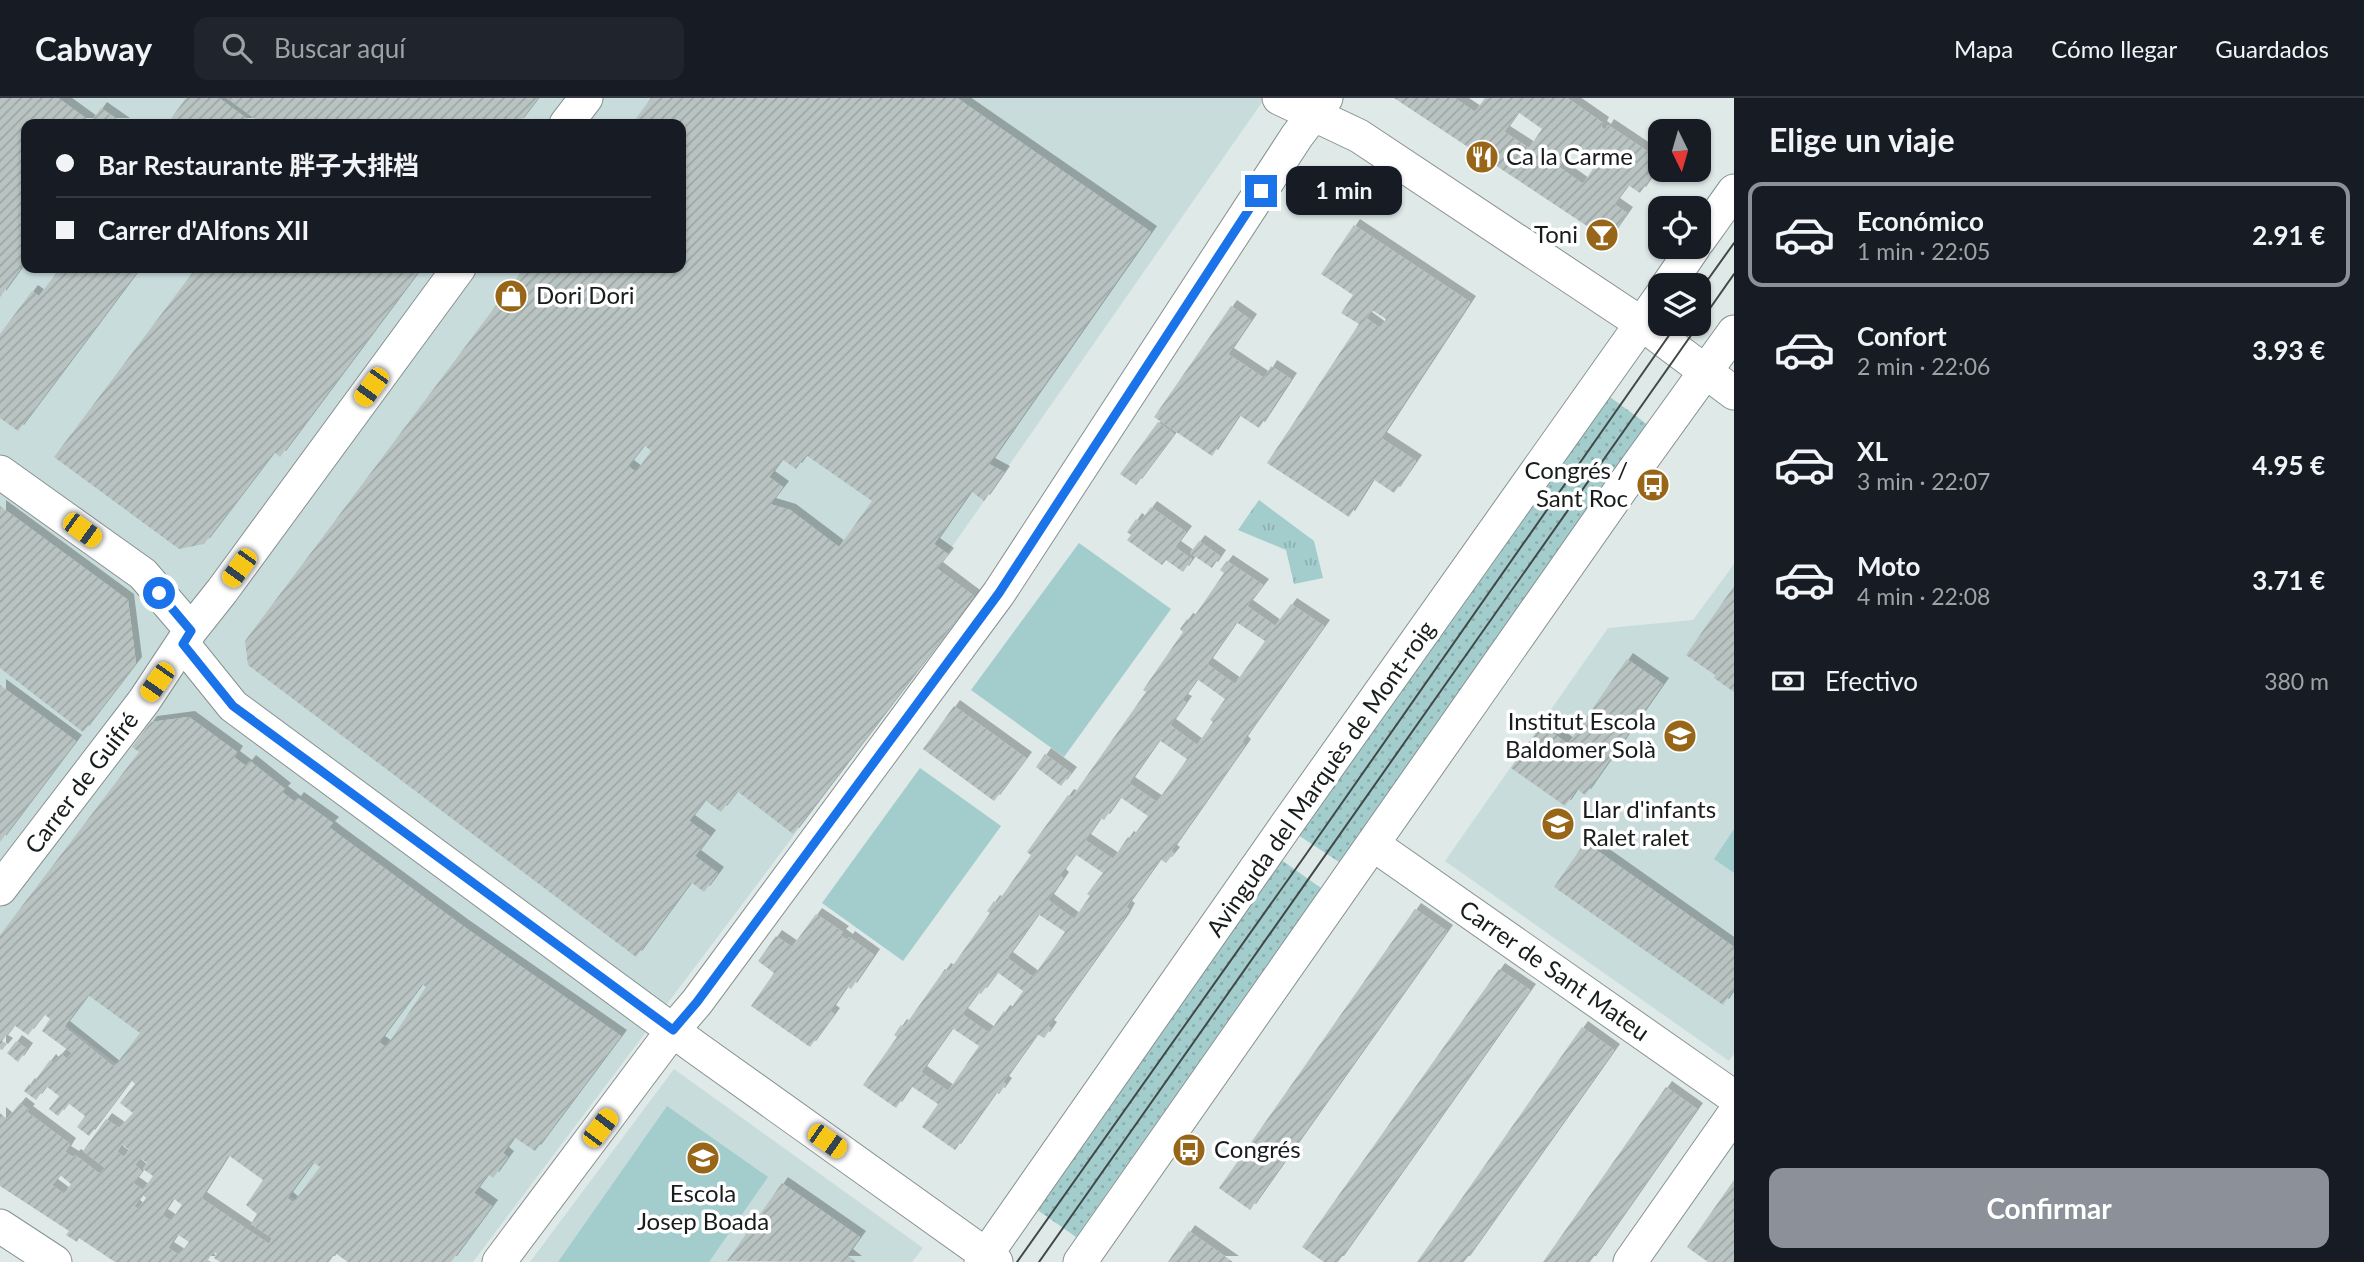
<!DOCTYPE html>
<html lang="es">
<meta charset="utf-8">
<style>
body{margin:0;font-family:Lato,"Noto Sans SC",sans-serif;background:#20242c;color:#f1f3f6;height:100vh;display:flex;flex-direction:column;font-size:26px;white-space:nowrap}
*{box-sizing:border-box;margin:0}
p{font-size:23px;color:#9ea1a6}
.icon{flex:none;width:38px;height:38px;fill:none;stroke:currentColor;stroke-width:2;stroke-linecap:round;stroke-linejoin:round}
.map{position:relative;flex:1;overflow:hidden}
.drawer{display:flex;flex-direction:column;background:#171b24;width:630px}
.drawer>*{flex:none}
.banner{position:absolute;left:21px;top:21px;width:665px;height:154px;border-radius:14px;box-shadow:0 2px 5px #0004;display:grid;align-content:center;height:154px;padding:0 35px;background:#171b24}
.needle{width:46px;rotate:175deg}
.tools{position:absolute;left:1648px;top:21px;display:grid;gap:14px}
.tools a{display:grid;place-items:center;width:63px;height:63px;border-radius:14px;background:#171b24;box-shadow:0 2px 5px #0004;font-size:35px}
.end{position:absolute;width:32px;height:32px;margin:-16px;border:9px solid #1a73e8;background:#fff;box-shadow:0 0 0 4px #fff}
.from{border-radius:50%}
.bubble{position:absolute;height:49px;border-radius:14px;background:#171b24;box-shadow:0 2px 5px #0004;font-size:23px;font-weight:700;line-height:49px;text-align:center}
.car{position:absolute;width:21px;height:42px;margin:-21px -10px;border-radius:9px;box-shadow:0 0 5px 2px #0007;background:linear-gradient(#f5c518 24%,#345 0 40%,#f5c518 0 76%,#345 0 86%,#f5c518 0)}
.banner b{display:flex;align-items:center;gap:24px;height:66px;font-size:26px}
.banner b+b{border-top:2px solid #363941}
.banner i{width:18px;height:18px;background:#f1f3f6}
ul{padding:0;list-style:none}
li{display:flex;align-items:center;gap:21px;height:105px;margin:0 14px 10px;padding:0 21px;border:4px solid transparent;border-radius:14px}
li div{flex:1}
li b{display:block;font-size:26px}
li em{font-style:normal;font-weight:700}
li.current{border-color:#8c9099}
li>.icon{width:63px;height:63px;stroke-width:1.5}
h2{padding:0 35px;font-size:32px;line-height:84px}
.pay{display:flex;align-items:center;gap:18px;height:77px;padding:0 35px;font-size:26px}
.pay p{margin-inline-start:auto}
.button{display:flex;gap:14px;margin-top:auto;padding:14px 35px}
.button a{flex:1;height:80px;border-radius:14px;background:#8c9099;color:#fff;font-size:28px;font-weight:700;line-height:80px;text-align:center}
header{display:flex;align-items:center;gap:42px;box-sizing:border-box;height:98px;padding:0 35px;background:#171b24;border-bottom:2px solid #363941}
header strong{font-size:33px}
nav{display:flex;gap:38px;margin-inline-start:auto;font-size:24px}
.search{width:490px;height:63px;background:#20242c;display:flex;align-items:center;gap:18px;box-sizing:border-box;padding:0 24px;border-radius:14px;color:#9ea1a6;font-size:26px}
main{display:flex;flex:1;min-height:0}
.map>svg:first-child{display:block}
.built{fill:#c9dcdc;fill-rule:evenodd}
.grass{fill:url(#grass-dots)}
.park{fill:url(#park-tufts)}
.pitch{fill:#a3cccc}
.building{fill:url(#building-hatch);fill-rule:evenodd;filter:url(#shadow)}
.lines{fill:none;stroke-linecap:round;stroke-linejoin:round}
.street-casing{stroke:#879191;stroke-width:35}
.street{stroke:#fff;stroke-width:33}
.tram{stroke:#424848;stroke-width:2}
.route{stroke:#1a73e8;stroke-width:9}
.labels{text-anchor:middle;stroke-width:7;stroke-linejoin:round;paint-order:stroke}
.poi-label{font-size:24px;fill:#181c1c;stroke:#fff;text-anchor:start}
.street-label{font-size:24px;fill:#181c1c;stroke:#fff}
</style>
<header>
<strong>Cabway</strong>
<div class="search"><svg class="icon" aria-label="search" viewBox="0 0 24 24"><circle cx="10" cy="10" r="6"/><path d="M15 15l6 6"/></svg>Buscar aquí</div>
<nav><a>Mapa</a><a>Cómo llegar</a><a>Guardados</a></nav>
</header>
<main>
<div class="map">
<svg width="1734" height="1164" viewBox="0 0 1734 1164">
<defs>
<pattern id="grass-dots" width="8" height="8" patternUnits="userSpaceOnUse" patternTransform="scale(1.75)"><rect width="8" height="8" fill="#a3cccc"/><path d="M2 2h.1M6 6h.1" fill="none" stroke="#8cafaf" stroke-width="1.8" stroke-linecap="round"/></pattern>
<pattern id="park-tufts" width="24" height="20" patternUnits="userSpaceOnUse" patternTransform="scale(1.75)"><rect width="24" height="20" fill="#a3cccc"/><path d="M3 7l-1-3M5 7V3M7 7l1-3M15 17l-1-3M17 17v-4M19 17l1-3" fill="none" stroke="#8cafaf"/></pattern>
<pattern id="building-hatch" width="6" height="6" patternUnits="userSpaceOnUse" patternTransform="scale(1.75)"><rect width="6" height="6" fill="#b8c3c2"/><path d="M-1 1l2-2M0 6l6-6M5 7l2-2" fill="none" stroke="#9da7a6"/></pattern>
<filter id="shadow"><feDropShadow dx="6" dy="-6" stdDeviation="0" flood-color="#0004"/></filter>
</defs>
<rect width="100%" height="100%" fill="#dee9e8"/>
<!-- built -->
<path class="built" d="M0,0H1265L938,469L974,498L473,1164H376L0,877ZM26,26H681V170H26Z
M1734,466V956L1729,963L1445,763L1608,530L1693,522Z
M674,971L923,1150L912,1164H530Z"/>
<!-- grass -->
<path class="grass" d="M1606,296L1648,327L1339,764L1298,737Z
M1280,761L1321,790L1076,1139L1036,1111Z"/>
<!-- park -->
<path class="park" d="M1259,402L1314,443L1323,480L1294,486L1286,452L1238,432Z"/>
<!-- pitch -->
<path class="pitch" d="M1079,445L1171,511L1064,659L971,592Z
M920,670L1001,728L903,863L822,805Z
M1734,731V775L1714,761Z
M667,1008L768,1079L709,1164H558Z"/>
<!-- building -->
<path class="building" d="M0,0H58L91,24L101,10L124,26H26V163L0,199Z
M186,0H219L254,26H167Z
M227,0H538L518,26H262Z
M651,0H957L1151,134L989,366L1004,374L984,403L971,393L934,446L948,456L937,470L974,498L793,736L737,693L721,714L705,702L689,723L710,738L695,758L718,775L704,794L691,784L636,859L248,567L245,543L524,170H681V26H632ZM644,347L651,353L636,374L628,368ZM806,357L872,403L839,449L790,412L770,406L783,389L769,379L782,361L796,371Z
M1394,0H1454L1475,14L1485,0H1567L1603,25L1601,29L1605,32L1608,27L1656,59L1654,63L1659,67L1640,95L1628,87L1614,106L1627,115L1608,142ZM1518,14L1542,31L1529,50L1504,34ZM1571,49L1596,66L1583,86L1559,69Z
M1354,127L1470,204L1381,340L1416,363L1394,395L1373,381L1349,419L1267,365L1359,226L1341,215L1353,197L1321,176ZM1372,212L1386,221L1380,230L1366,220Z
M60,170H140L18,333L0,320V236L32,193L39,198Z
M196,170H421L280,359L274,354L204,446L179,451L54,359Z
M1231,208L1251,222L1228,256L1264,280L1271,268L1291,281L1259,330L1239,317L1212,358L1154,319Z
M1158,324L1174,336L1136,387L1120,376Z
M0,408L128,502L136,565L83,634L0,570Z
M1151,409L1186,434L1175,449L1192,461L1183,474L1166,462L1162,467L1127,442L1131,437L1127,434L1136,421L1140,424Z
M1199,443L1220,458L1212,470L1190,455Z
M1227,463L1263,487L1247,508L1275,528L1291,506L1324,528L1242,644L1245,647L1171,753L1174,755L1166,765L1160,761L1126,809L1129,811L1123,822L1048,928L1051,930L1044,940L1037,936L1003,984L1006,986L999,996L996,994L955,1052L922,1029L938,1006L911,988L896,1010L863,987L897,939L894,937L901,927L904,929L945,871L949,873L990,815L987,813L994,803L997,805L1031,757L1027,754L1068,697L1072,699L1146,594L1143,592L1183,534L1180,531L1187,521L1191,523L1224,475L1220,472ZM1236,524L1265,543L1235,586L1207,566ZM1197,581L1225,601L1210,622L1213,624L1197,647L1170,627L1186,604L1182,602ZM1159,642L1187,661L1157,704L1129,685ZM1120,699L1148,718L1131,741L1128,739L1113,761L1085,742L1100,720L1104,722ZM1075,756L1103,775L1087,796L1090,798L1074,821L1048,802L1063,780L1060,777ZM1038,816L1065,834L1033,879L1007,860ZM997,874L1023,893L1008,915L1004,913L989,935L962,916L978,894L981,896ZM952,930L979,948L948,993L921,974Z
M1734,488V594L1714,580L1715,577L1686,557Z
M1627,561L1663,586L1585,697L1577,691L1565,708L1511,670L1542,627L1568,646Z
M0,587L76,643L0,744Z
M954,608L1026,660L994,703L923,651Z
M189,619L237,654L234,659L246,668L250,663L285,691L282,694L295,704L298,700L333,725L329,729L338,736L463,828L621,938L535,1053L514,1039L503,1055L508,1059L493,1080L488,1076L474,1095L492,1108L451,1164H348L335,1155L329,1164H220L214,1160L217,1156L213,1154L208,1162L211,1164H115L79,1140L77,1144L66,1137L69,1133L0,1088V1015L7,1021L20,1005L29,1012L27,1014L70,1046L65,1054L73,1059L75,1057L100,1076L105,1070L83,1053L106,1021L119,1030L133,1015L120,1005L135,986L131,982L89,1038L77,1029L85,1018L68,1005L58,1018L49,1011L59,998L46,988L36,1002L24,993L29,986L31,988L50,962L53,965L61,956L67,961L72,955L42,933L50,921L44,916L28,937L14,927L2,943L7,946L2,952L0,951V837L139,654L132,649L151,624ZM422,886L426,889L386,949L379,944ZM88,897L140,935L114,969L64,929ZM122,1046L129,1052L124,1059L117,1054ZM228,1057L263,1082L246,1107L257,1116L251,1126L272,1140L269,1146L201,1100ZM140,1060L147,1065L143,1071L153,1078L143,1092L133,1085L142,1073L135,1067ZM313,1064L320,1069L293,1105L287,1100ZM60,1077L71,1086L64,1096L52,1087ZM143,1097L146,1100L138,1111L134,1108ZM173,1100L182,1107L171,1123L162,1117ZM177,1136L189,1144L179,1157L168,1150Z
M1045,656L1071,675L1061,688L1036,669Z
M1585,744L1734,849V891L1723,907L1554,789Z
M1415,811L1447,833L1250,1112L1219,1090Z
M816,816L843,834L840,837L847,842L849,839L874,857L851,891L847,888L830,913L834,916L810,949L751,908L774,875L758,863L776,838L792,849Z
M1499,871L1530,892L1338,1164H1324L1302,1149Z
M1582,929L1614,952L1595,979L1464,1164H1417Z
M16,943L27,951L18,964L7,955Z
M1666,989L1697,1011L1621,1120L1590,1164H1543Z
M1734,1082V1164H1708L1687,1149Z
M782,1085L860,1139L847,1157L856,1164L727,1163Z
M1189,1133L1233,1164H1168Z"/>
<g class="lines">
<defs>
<path id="street" d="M1279,0L1359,38L1642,226L1734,295
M566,26L586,0
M1699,142L1734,93
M1668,187L1694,149
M0,374L143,476L191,532
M183,546L233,608L695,949L996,1164
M1374,747L1734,999
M0,791L144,603L191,532L222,493L459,170
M0,1128L55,1164
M499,1164L673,932L697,904L999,495L1297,38L1326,0
M981,1164L1287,726L1661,198
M1080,1164L1633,374L1734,234
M1630,1164L1734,1016"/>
</defs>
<!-- street casing -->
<use href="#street" class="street-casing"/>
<!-- street -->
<use href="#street" class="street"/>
<!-- tram -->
<path class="tram" d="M1699,194L1734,145
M1699,226L1734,176
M1017,1164L1302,762L1677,226
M1039,1164L1699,226"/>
</g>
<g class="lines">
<!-- route -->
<path class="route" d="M159,495L191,533L183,546L233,608L673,932L697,904L999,495L1261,93"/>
</g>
<!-- icons -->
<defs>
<symbol id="restaurant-disc" viewBox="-11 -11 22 22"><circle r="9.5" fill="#976618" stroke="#fff"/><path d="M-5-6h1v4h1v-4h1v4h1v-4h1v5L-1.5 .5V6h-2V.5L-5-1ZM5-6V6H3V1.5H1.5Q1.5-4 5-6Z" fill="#fff"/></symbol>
<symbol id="bar-disc" viewBox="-11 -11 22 22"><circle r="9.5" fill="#976618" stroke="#fff"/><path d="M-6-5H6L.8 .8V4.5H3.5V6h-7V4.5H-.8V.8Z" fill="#fff"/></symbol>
<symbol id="shop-disc" viewBox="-11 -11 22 22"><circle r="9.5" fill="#976618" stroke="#fff"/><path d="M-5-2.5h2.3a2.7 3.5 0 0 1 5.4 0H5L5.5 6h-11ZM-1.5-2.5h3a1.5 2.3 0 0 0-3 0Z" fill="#fff"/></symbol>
<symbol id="bus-disc" viewBox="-11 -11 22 22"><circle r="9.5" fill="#976618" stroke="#fff"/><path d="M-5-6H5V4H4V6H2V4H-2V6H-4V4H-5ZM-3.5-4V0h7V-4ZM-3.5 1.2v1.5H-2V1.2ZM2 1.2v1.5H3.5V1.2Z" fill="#fff"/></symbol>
<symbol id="school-disc" viewBox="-11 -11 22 22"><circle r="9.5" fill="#976618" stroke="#fff"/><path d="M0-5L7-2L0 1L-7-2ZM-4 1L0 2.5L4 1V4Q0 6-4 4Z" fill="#fff"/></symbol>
</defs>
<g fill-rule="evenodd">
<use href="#restaurant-disc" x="1463" y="40" width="38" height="38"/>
<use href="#bar-disc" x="1583" y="118" width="38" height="38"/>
<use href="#shop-disc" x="492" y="179" width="38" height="38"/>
<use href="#bus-disc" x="1634" y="368" width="38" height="38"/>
<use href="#school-disc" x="1661" y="619" width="38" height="38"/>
<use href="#school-disc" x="1539" y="707" width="38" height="38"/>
<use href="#bus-disc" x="1170" y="1033" width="38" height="38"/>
<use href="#school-disc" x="684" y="1041" width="38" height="38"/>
</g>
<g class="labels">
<!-- poi labels -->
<g class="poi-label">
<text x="1506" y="67">Ca la Carme</text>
<text x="1578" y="145" text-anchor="end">Toni</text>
<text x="536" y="206">Dori Dori</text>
<text x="1628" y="381" text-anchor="end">Congrés /<tspan x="1628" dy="28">Sant Roc</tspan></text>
<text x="1656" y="632" text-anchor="end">Institut Escola<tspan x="1656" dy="28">Baldomer Solà</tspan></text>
<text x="1582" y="720">Llar d'infants<tspan x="1582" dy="28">Ralet ralet</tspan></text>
<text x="1214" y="1060">Congrés</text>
<text x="703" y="1104" text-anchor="middle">Escola<tspan x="703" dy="28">Josep Boada</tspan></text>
</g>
<!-- street labels -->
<g class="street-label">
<text transform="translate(1321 681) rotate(-55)" y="8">Avinguda del Marquès de Mont-roig</text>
<text transform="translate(82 685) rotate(-53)" y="8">Carrer de Guifré</text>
<text transform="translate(1554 873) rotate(35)" y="8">Carrer de Sant Mateu</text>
</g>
</g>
</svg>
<div class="tools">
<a><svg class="needle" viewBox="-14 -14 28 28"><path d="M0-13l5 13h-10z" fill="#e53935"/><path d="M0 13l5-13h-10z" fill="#9ea1a6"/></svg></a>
<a><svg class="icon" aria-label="locate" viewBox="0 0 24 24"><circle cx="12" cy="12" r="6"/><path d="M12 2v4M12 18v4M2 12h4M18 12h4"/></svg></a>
<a><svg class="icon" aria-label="layers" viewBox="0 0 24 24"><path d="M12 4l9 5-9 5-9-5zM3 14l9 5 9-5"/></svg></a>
</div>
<i class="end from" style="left:159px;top:495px"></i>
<i class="end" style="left:1261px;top:93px"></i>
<div class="bubble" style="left:1286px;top:68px;width:116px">1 min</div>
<i class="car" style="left:371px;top:289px;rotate:216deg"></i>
<i class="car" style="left:82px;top:432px;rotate:126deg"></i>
<i class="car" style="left:239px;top:470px;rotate:216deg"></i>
<i class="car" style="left:157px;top:584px;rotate:215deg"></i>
<i class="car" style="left:600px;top:1030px;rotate:37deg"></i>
<i class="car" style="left:827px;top:1043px;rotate:125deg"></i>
<div class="banner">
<b><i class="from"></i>Bar Restaurante 胖子大排档</b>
<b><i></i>Carrer d'Alfons XII</b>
</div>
</div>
<section class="drawer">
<h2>Elige un viaje</h2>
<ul>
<li class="current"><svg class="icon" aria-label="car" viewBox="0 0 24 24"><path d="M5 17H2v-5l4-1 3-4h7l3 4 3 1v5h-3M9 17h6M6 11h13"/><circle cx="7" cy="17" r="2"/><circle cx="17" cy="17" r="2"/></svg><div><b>Económico</b><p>1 min · 22:05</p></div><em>2.91 €</em></li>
<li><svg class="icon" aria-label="car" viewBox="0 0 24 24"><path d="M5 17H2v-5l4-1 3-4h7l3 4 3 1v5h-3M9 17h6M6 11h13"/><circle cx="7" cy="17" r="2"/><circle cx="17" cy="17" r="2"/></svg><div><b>Confort</b><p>2 min · 22:06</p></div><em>3.93 €</em></li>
<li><svg class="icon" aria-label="car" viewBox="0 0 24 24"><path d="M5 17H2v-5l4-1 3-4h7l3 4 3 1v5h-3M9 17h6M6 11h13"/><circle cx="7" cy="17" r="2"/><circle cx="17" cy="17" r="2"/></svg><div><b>XL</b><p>3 min · 22:07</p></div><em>4.95 €</em></li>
<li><svg class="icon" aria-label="car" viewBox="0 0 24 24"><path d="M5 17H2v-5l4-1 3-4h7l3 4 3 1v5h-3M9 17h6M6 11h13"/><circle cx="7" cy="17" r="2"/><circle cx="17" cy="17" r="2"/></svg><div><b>Moto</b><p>4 min · 22:08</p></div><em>3.71 €</em></li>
</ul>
<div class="pay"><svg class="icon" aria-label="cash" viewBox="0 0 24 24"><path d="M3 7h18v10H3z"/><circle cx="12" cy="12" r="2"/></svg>Efectivo<p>380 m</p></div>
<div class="button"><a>Confirmar</a></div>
</section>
</main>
